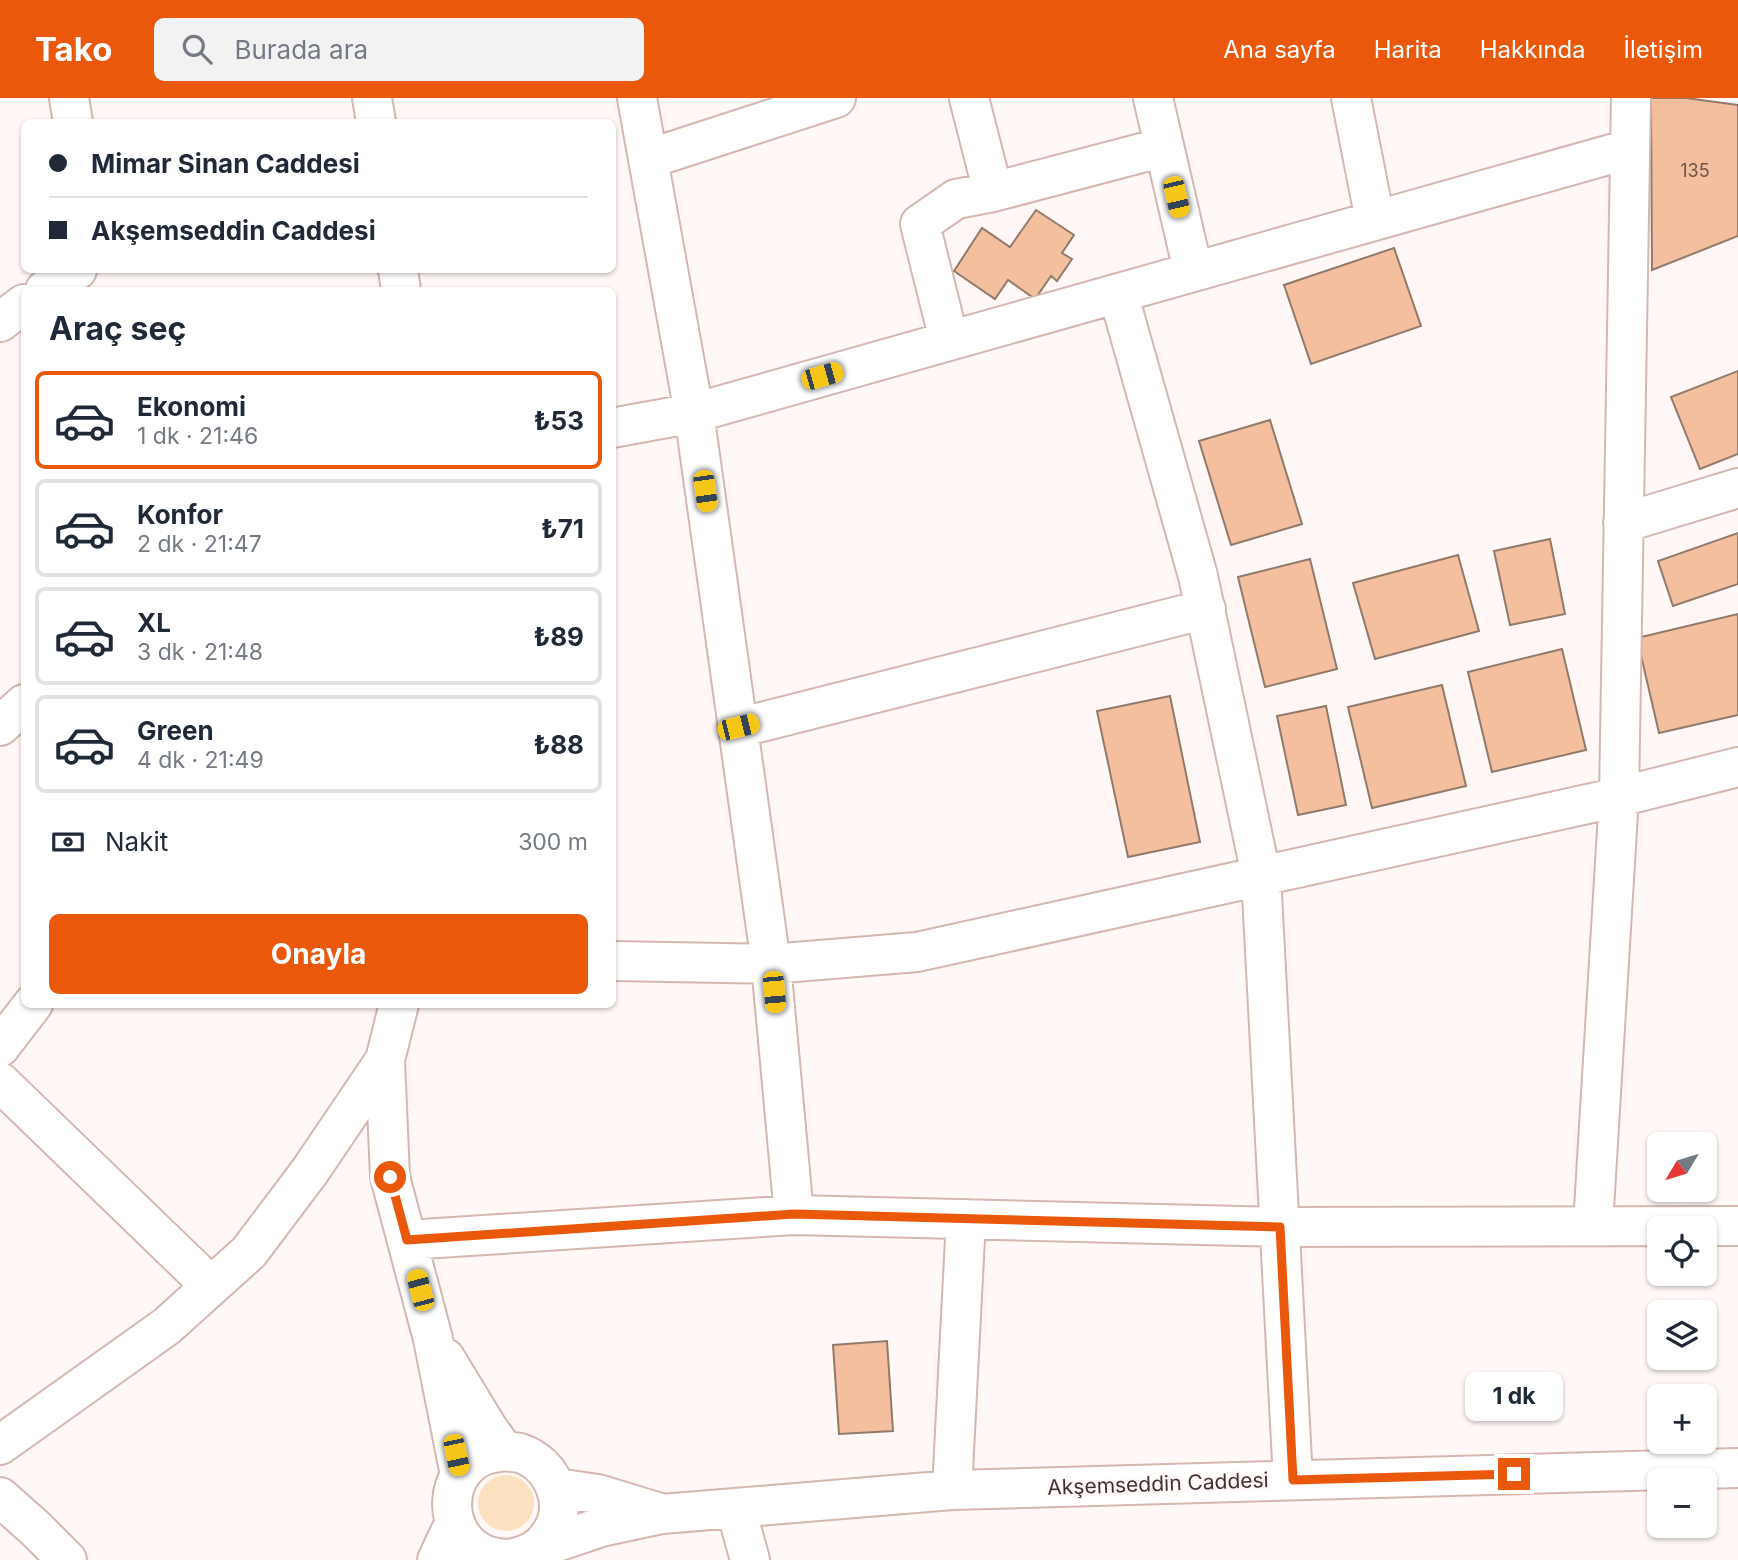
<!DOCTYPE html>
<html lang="tr">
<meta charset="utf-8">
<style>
body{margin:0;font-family:Inter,sans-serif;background:#f2f2f3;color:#1f2937;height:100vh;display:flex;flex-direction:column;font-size:26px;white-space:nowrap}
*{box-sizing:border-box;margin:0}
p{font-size:23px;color:#747a83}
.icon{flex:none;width:38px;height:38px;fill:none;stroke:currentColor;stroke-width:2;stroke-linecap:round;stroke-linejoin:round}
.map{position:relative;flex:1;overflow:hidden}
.panel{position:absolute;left:21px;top:189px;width:595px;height:721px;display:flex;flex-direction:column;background:#fff;border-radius:10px;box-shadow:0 2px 5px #0004}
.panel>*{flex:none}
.banner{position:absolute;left:21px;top:21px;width:595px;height:154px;border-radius:10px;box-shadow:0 2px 5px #0004;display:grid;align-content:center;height:154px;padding:0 28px;background:#fff}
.needle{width:46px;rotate:232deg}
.buttons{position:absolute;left:1647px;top:1034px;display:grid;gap:14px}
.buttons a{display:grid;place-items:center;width:70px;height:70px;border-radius:10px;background:#fff;box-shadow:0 2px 5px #0004;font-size:35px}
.end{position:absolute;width:32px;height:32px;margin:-16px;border:9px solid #ea580c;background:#fff;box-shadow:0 0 0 4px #fff}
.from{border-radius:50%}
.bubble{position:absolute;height:49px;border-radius:10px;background:#fff;box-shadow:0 2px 5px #0004;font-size:23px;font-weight:700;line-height:49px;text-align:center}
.car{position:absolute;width:21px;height:42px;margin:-21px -10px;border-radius:9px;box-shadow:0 0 5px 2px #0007;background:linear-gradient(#f5c518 24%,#345 0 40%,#f5c518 0 76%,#345 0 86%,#f5c518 0)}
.banner b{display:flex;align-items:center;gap:24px;height:66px;font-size:26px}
.banner b+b{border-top:2px solid #e0e1e3}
.banner i{width:18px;height:18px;background:#1f2937}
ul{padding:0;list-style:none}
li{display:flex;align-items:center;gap:21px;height:98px;margin:0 14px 10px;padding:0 14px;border:4px solid #e0e1e3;border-radius:10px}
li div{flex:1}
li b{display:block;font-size:26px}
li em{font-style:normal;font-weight:700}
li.active{border-color:#ea580c}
li>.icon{width:63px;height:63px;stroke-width:1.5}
h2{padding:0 28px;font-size:32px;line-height:84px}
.pay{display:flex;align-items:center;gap:18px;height:77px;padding:0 28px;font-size:26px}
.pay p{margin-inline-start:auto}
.cta{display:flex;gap:14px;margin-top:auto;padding:14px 28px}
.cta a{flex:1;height:80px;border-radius:10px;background:#ea580c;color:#fff;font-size:28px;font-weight:700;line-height:80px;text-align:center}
header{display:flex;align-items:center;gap:42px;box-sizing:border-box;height:98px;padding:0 35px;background:#ea580c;color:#fff}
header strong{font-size:33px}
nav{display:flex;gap:38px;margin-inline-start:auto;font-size:24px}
.search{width:490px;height:63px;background:#f2f2f3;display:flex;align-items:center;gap:18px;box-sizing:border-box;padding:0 24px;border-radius:10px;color:#747a83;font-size:26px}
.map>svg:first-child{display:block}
.green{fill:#fce1c0}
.building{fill:#f3bf9f;stroke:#927a6b;stroke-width:2}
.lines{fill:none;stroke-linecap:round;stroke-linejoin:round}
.minor-casing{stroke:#d6b7b0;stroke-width:42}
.minor{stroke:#fff;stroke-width:38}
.route{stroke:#ea580c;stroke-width:9}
.labels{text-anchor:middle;stroke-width:5;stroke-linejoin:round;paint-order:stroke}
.number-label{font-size:18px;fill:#6c564c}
.street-label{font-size:21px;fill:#3f3330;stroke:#fff8f7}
</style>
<header>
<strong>Tako</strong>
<div class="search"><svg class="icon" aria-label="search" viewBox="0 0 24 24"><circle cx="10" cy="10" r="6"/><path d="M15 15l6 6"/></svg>Burada ara</div>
<nav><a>Ana sayfa</a><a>Harita</a><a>Hakkında</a><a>İletişim</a></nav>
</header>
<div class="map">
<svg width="1738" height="1462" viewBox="0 0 1738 1462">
<rect width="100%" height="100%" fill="#fff8f7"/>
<!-- green -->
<path class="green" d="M478 1405a28 28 0 1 1 56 0a28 28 0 1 1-56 0Z"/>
<!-- building -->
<path class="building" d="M1651,0H1686L1738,7V138L1652,172Z
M1036,112L1074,137L1062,155L1072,161L1057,183L1051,178L1035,201L1008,182L995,201L954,173L982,130L1010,149Z
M1394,150L1421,228L1311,266L1284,187Z
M1738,273V356L1700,371L1671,299Z
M1270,322L1302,426L1231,447L1199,343Z
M1738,435V486L1673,508L1658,463Z
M1550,441L1565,516L1510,527L1494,453Z
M1458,457L1479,533L1375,561L1353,485Z
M1310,461L1337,571L1265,589L1238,479Z
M1738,516V617L1659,635L1637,540Z
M1562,551L1586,652L1492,674L1468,574Z
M1442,587L1466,688L1372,710L1348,609Z
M1170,598L1200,744L1128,759L1097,613Z
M1326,608L1346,707L1298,717L1277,618Z
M887,1243L893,1333L839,1336L833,1247Z"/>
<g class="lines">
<defs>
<path id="minor" d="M69,0L73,24
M372,0L376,24
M637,0L694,315L771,866L794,1117
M969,0L993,94
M1153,0L1193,173
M1351,0L1375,122
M648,61L836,0
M398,172L401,192
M45,192L77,172
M1118,195L1198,478L1261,777L1293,1382
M0,224L24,206
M949,242L920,126L956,101L993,94L1164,49
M612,330L694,315L1629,51
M1623,425L1738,390
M0,628L24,606
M738,630L1206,511
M612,863L771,866L917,854L1619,699L1738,669
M399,906L385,962L390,1079L433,1241L460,1377
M0,949L33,906
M0,984L211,1188
M1593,1127L1619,699L1631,0
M407,1142L794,1117L1280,1129L1738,1128
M445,1260L487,1329L504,1353C509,1354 515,1354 520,1355C554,1366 571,1409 549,1438C541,1451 528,1457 514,1460C503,1462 493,1460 483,1456C440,1436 442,1370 488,1356C493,1355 499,1354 504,1353
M0,1347L167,1228L249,1154L310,1073L385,962
M556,1390L598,1396L660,1415
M952,1392L966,1121
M0,1399L36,1431L67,1462
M736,1411L750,1462
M539,1450L601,1429L662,1416L952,1392L1738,1370
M437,1462L454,1426"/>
</defs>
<!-- minor casing -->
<use href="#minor" class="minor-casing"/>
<!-- minor -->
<use href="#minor" class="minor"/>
</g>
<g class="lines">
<!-- route -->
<path class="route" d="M390,1079L407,1142L794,1116L1280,1129L1293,1382L1514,1376"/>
</g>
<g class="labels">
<!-- number labels -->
<g class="number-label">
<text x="1695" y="79">135</text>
</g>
<!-- street labels -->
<g class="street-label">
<text transform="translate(1158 1386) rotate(-2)" y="7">Akşemseddin Caddesi</text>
</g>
</g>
</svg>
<div class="buttons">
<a><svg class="needle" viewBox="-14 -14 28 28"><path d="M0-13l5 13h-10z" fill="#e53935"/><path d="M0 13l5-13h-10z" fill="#747a83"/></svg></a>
<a><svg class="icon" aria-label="locate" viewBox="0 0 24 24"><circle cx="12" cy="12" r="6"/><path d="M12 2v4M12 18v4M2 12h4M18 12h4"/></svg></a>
<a><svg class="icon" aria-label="layers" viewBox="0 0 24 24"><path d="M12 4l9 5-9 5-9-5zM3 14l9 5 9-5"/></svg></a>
<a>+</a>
<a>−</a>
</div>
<i class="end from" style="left:390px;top:1079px"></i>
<i class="end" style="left:1514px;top:1376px"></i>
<div class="bubble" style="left:1465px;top:1274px;width:98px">1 dk</div>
<i class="car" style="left:1176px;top:99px;rotate:167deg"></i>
<i class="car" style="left:822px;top:278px;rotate:74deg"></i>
<i class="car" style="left:705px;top:393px;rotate:172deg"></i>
<i class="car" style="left:738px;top:629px;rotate:76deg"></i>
<i class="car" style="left:774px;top:894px;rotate:175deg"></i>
<i class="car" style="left:420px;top:1192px;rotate:345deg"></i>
<i class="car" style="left:456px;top:1357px;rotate:168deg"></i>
<div class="banner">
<b><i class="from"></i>Mimar Sinan Caddesi</b>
<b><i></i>Akşemseddin Caddesi</b>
</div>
<section class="panel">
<h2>Araç seç</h2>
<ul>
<li class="active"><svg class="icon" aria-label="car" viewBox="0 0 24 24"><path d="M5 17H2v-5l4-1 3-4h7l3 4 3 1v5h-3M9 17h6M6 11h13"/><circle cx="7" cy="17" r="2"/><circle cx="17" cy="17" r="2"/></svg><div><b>Ekonomi</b><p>1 dk · 21:46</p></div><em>₺53</em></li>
<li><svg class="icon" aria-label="car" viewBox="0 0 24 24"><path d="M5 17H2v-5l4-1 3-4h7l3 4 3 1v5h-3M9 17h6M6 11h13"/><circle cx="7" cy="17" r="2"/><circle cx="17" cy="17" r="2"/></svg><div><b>Konfor</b><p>2 dk · 21:47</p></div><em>₺71</em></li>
<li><svg class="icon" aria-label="car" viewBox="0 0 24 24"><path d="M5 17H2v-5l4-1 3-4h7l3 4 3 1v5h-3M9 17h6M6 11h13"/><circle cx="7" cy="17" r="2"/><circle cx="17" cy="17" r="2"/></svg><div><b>XL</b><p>3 dk · 21:48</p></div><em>₺89</em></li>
<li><svg class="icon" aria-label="car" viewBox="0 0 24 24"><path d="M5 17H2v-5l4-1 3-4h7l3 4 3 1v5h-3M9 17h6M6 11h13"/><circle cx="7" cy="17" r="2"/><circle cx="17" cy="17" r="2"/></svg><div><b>Green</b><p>4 dk · 21:49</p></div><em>₺88</em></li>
</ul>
<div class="pay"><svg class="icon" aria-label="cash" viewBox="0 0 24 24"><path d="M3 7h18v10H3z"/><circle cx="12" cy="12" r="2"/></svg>Nakit<p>300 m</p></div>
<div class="cta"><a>Onayla</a></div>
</section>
</div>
